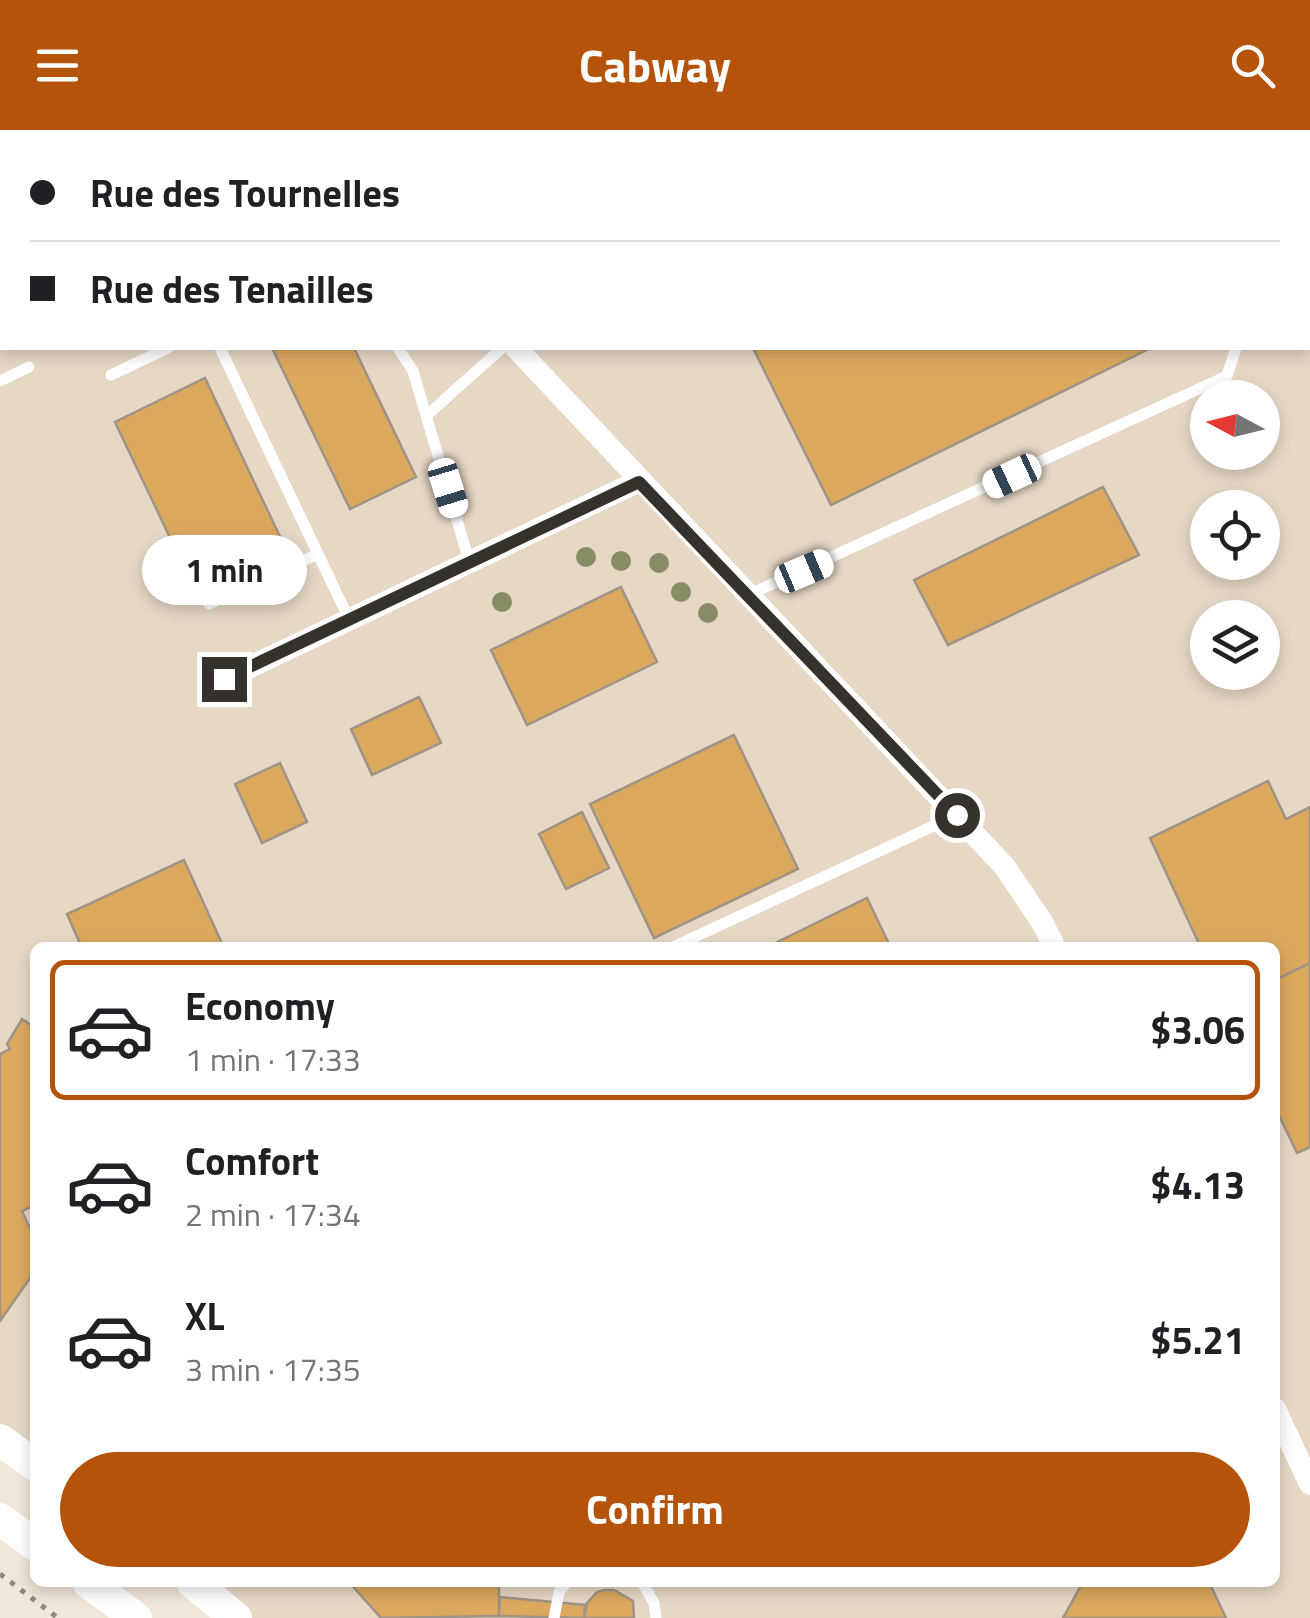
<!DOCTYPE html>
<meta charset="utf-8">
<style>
body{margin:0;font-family:"Titillium Web",sans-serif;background:#f2f2f2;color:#202124;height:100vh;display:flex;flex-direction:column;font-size:38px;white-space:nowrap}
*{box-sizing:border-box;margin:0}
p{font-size:32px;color:#757577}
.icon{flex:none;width:55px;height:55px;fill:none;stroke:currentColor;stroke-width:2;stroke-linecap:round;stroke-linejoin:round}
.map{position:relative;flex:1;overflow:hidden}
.panel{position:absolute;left:30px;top:812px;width:1250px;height:645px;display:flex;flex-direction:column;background:#fff;border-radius:15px;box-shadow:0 5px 15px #0003}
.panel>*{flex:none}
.hud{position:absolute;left:0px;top:0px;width:1310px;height:220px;box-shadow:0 5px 15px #0003;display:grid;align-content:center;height:220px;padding:0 30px;background:#fff}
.needle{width:65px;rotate:277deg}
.tools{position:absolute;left:1190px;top:250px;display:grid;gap:20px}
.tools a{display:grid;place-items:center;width:90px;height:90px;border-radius:50%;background:#fff;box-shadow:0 5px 15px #0003;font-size:50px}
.end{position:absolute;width:45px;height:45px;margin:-22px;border:12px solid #35312b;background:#fff;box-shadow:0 0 0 5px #fff}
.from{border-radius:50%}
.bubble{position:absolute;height:70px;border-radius:35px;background:#fff;box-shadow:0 5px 15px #0003;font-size:32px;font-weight:700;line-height:70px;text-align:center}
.car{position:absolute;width:30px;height:60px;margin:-30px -15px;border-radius:12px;box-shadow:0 0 8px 2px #0007;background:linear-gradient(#fff 24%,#345 0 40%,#fff 0 76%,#345 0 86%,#fff 0)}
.hud b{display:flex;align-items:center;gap:35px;height:95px;font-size:38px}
.hud b+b{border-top:2px solid #e0e0e0}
.hud i{width:25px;height:25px;background:#202124}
ul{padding:18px 0 0;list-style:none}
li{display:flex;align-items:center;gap:30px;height:140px;margin:0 20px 15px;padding:0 10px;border:5px solid transparent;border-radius:15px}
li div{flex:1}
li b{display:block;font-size:38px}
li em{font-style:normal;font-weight:700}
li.active{border-color:#b45309}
li>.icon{width:90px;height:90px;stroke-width:1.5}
.cta{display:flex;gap:20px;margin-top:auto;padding:20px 30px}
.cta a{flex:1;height:115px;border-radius:60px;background:#b45309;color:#fff;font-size:40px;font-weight:700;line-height:115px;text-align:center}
header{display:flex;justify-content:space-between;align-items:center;height:130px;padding:0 30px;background:#b45309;color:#fff;font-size:45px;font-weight:700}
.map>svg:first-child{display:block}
.industrial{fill:#e7d8c6;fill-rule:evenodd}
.building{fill:#dca85e;stroke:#9e9486;stroke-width:2.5}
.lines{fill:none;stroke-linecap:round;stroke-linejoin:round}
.path{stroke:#8e877d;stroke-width:5;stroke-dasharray:5 8;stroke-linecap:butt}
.service{stroke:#fff;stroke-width:11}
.minor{stroke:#fff;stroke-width:22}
.secondary{stroke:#fff;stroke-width:32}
.tree{fill:#878c64}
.route{stroke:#35312b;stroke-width:12}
</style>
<header><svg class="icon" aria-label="menu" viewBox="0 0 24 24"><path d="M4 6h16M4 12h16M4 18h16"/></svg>Cabway<svg class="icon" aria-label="search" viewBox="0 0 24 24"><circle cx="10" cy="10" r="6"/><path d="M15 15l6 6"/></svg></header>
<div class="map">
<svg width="1310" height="1488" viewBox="0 0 1310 1488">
<rect width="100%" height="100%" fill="#f1e6d7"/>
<!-- industrial -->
<path class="industrial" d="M0,0H1310V1488H236L192,1453L1275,1452V818H35V1335L0,1310ZM2,2H1308V218H2ZM1208,268H1262V322H1208ZM1208,378H1262V432H1208ZM1208,488H1262V542H1208Z"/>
<!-- building -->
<path class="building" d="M272,218H354L416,347L350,379Z
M753,218H1151L831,375Z
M205,248L282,411L192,454L115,292Z
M1103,357L1139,425L948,515L914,450Z
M621,457L657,532L527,595L491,520Z
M419,567L441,613L372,645L351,599Z
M734,605L798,739L654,808L590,674Z
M280,633L307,692L262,713L235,654Z
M1268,651L1286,689L1310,677V833L1275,850V818H1201L1150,708Z
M582,682L609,738L566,759L539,704Z
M184,730L224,818H82L67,784Z
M867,768L891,818H765Z
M1310,833V1017L1297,1023L1275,977V850Z
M22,889L31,895L35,893V1075L22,1081L35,1109V1141L0,1191V924L10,919L7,914Z
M349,1452H499V1486L381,1488Z
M1083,1452H1209L1226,1488H1063Z
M604,1460H614L633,1471L634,1488H584L587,1473L597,1462Z
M500,1467L585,1475L584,1488L499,1486Z"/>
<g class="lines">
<!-- path -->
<path class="path" d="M0,1444L58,1488"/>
<!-- service -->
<path class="service" d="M910,0L911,2
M1196,0L1197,2
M220,218L349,489
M398,218L413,241L469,431
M111,245L168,218
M0,251L29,237
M426,286L502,218
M748,465L1227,246L1236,218
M209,474L318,424
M671,818L957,685
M642,1452L654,1473L656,1488
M554,1488L559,1462L567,1452"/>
<!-- minor -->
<path class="minor" d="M327,0L328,2
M516,218L1005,737L1042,792L1055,818
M225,549L639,351
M1275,1279L1310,1354"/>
<!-- secondary -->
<path class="secondary" d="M0,1310L35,1335
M0,1389L35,1415
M88,1452L136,1488
M192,1452L236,1488"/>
</g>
<!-- trees -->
<g class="tree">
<circle cx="586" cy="427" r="10"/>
<circle cx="621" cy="431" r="10"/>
<circle cx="659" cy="433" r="10"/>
<circle cx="681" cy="462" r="10"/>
<circle cx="502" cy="472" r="10"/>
<circle cx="708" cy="483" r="10"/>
</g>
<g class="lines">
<!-- route -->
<path class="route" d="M224,549L639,352L957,685"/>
</g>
</svg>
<div class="tools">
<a><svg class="needle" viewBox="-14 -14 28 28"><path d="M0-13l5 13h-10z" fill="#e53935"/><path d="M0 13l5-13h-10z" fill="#757577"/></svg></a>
<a><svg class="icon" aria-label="locate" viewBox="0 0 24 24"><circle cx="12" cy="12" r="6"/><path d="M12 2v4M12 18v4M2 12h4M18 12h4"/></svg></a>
<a><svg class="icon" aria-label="layers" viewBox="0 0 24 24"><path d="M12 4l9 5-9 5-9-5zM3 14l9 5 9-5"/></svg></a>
</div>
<i class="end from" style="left:957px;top:685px"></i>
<i class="end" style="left:224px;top:549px"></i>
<div class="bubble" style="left:142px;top:405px;width:165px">1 min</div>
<i class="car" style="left:1012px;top:346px;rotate:245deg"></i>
<i class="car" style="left:448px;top:358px;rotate:163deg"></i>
<i class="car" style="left:804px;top:441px;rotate:67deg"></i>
<div class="hud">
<b><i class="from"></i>Rue des Tournelles</b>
<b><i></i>Rue des Tenailles</b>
</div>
<section class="panel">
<ul>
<li class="active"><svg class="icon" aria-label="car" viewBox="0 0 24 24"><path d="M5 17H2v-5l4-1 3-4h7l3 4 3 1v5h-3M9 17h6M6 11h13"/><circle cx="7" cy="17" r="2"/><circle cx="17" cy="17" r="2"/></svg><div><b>Economy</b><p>1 min · 17:33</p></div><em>$3.06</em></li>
<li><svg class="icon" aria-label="car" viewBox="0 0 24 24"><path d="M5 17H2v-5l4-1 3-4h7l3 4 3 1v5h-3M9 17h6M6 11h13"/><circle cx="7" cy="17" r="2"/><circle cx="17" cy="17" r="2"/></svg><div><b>Comfort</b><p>2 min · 17:34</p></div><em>$4.13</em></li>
<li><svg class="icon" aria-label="car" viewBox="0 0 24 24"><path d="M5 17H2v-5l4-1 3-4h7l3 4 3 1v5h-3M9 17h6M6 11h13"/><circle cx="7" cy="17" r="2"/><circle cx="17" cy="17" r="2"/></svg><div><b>XL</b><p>3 min · 17:35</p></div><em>$5.21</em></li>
</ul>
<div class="cta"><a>Confirm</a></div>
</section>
</div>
